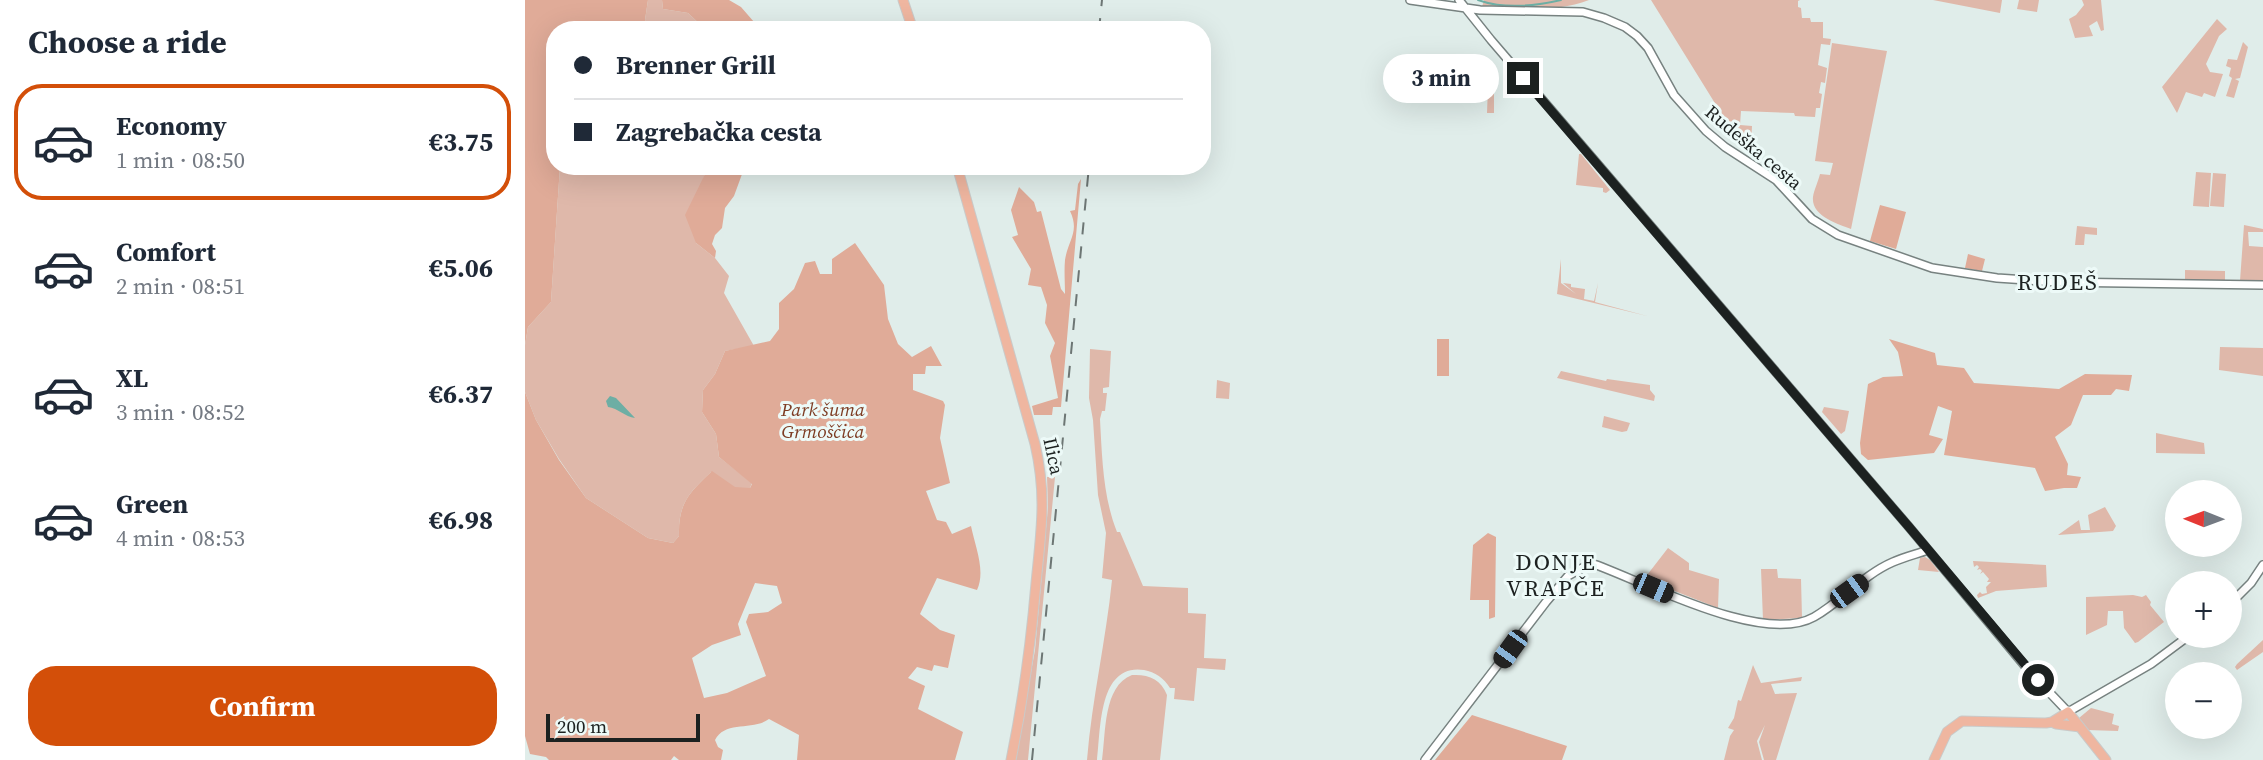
<!DOCTYPE html>
<meta charset="utf-8">
<style>
body{margin:0;font-family:"Source Serif 4",serif;background:#f6f6f7;color:#1f2937;height:100vh;display:flex;flex-direction:column;font-size:26px;white-space:nowrap}
*{box-sizing:border-box;margin:0}
p{font-size:23px;color:#747a83}
.icon{flex:none;width:38px;height:38px;fill:none;stroke:currentColor;stroke-width:2;stroke-linecap:round;stroke-linejoin:round}
.map{position:relative;flex:1;overflow:hidden}
.side{display:flex;flex-direction:column;background:#fff;width:525px}
.side>*{flex:none}
.top-card{position:absolute;left:21px;top:21px;width:665px;height:154px;border-radius:28px;box-shadow:0 7px 28px #0002;display:grid;align-content:center;height:154px;padding:0 28px;background:#fff}
.needle{width:46px;rotate:271deg}
.fabs{position:absolute;left:1640px;top:480px;display:grid;gap:14px}
.fabs a{display:grid;place-items:center;width:77px;height:77px;border-radius:50%;background:#fff;box-shadow:0 7px 28px #0002;font-size:35px}
.scale{position:absolute;left:21px;bottom:18px;width:154px;box-sizing:border-box;padding-left:7px;border:4px solid #1c2120;border-top:0;font-size:19px;line-height:24px;white-space:nowrap;color:#1c2120;-webkit-text-stroke:5px #edfaf8;paint-order:stroke}
.end{position:absolute;width:32px;height:32px;margin:-16px;border:9px solid #1c2120;background:#fff;box-shadow:0 0 0 4px #fff}
.from{border-radius:50%}
.bubble{position:absolute;height:49px;border-radius:24px;background:#fff;box-shadow:0 7px 28px #0002;font-size:23px;font-weight:700;line-height:49px;text-align:center}
.car{position:absolute;width:21px;height:42px;margin:-21px -10px;border-radius:9px;box-shadow:0 0 5px 2px #0007;background:linear-gradient(#222 24%,#8ab4d8 0 40%,#222 0 76%,#8ab4d8 0 86%,#222 0)}
.top-card b{display:flex;align-items:center;gap:24px;height:66px;font-size:26px}
.top-card b+b{border-top:2px solid #e0e1e3}
.top-card i{width:18px;height:18px;background:#1f2937}
ul{padding:0;list-style:none}
li{display:flex;align-items:center;gap:21px;height:116px;margin:0 14px 10px;padding:0 14px;border:4px solid transparent;border-radius:28px}
li div{flex:1}
li b{display:block;font-size:26px}
li em{font-style:normal;font-weight:700}
li.on{border-color:#d34f09}
li>.icon{width:63px;height:63px;stroke-width:1.5}
h2{padding:0 28px;font-size:32px;line-height:84px}
.button{display:flex;gap:14px;margin-top:auto;padding:14px 28px}
.button a{flex:1;height:80px;border-radius:28px;background:#d34f09;color:#fff;font-size:28px;font-weight:700;line-height:80px;text-align:center}
main{display:flex;flex:1;min-height:0}
.map>svg:first-child{display:block}
.green{fill:#dfb8aa}
.forest{fill:#e0ab98;fill-rule:evenodd}
.water{fill:#6daea4}
.lines{fill:none;stroke-linecap:round;stroke-linejoin:round}
.stream{stroke:#6daea4;stroke-width:2}
.minor-casing{stroke:#778280;stroke-width:10}
.major-casing{stroke:#c9cac9;stroke-width:11}
.minor{stroke:#fff;stroke-width:7}
.major{stroke:#efb6a0;stroke-width:9}
.rail{stroke:#6d7674;stroke-width:2;stroke-dasharray:12 12;stroke-linecap:butt}
.route{stroke:#1c2120;stroke-width:9}
.labels{text-anchor:middle;stroke-width:6;stroke-linejoin:round;paint-order:stroke}
.street-label{font-size:19px;fill:#1c2120;stroke:#edfaf8}
.park-label{font-size:19px;font-style:italic;fill:#7e3d24;stroke:#edfaf8}
.quarter-label{font-size:23px;letter-spacing:2px;fill:#1c2120;stroke:#edfaf8}
</style>
<main>
<section class="side">
<h2>Choose a ride</h2>
<ul>
<li class="on"><svg class="icon" aria-label="car" viewBox="0 0 24 24"><path d="M5 17H2v-5l4-1 3-4h7l3 4 3 1v5h-3M9 17h6M6 11h13"/><circle cx="7" cy="17" r="2"/><circle cx="17" cy="17" r="2"/></svg><div><b>Economy</b><p>1 min · 08:50</p></div><em>€3.75</em></li>
<li><svg class="icon" aria-label="car" viewBox="0 0 24 24"><path d="M5 17H2v-5l4-1 3-4h7l3 4 3 1v5h-3M9 17h6M6 11h13"/><circle cx="7" cy="17" r="2"/><circle cx="17" cy="17" r="2"/></svg><div><b>Comfort</b><p>2 min · 08:51</p></div><em>€5.06</em></li>
<li><svg class="icon" aria-label="car" viewBox="0 0 24 24"><path d="M5 17H2v-5l4-1 3-4h7l3 4 3 1v5h-3M9 17h6M6 11h13"/><circle cx="7" cy="17" r="2"/><circle cx="17" cy="17" r="2"/></svg><div><b>XL</b><p>3 min · 08:52</p></div><em>€6.37</em></li>
<li><svg class="icon" aria-label="car" viewBox="0 0 24 24"><path d="M5 17H2v-5l4-1 3-4h7l3 4 3 1v5h-3M9 17h6M6 11h13"/><circle cx="7" cy="17" r="2"/><circle cx="17" cy="17" r="2"/></svg><div><b>Green</b><p>4 min · 08:53</p></div><em>€6.98</em></li>
</ul>
<div class="button"><a>Confirm</a></div>
</section>
<div class="map">
<svg width="1738" height="760" viewBox="0 0 1738 760">
<rect width="100%" height="100%" fill="#e0edea"/>
<!-- green -->
<path class="green" d="M123,0H137L138,9L163,13L181,30H132L120,20Z
M959,0H1064C1030,13 993,9 957,7Z
M1126,0H1275L1273,1V7L1276,8L1277,18H1285L1286,22H1298V38L1306,39L1305,45L1296,44L1293,65L1302,68L1300,83L1296,82L1294,93L1297,94L1295,108H1291L1290,117L1270,116L1269,113L1216,111L1215,125L1227,126L1226,146L1214,142Z
M1408,0H1477L1475,13Z
M1494,0H1514L1512,12L1492,9Z
M1557,0H1576L1579,30L1576,31L1572,21L1564,26L1568,36L1550,38L1544,19L1551,15L1559,5Z
M1692,19L1702,29L1694,36L1681,64L1685,72L1698,74L1690,97L1679,93L1677,97L1661,92L1652,113L1637,87Z
M1718,42L1723,47L1715,78L1710,79L1714,81L1709,98L1701,96L1707,78L1704,76L1706,68L1701,66L1703,59L1712,60Z
M1307,43L1362,51L1326,229C1313,224 1286,216 1288,197C1289,190 1293,182 1295,174L1305,175L1308,163L1290,161Z
M963,86H969V113H962Z
M1054,154H1056L1085,190L1081,193L1078,192V188L1051,185Z
M35,166H190L180,174L177,183L171,243L190,258L204,276L199,293L229,346L200,351L190,374L178,390L177,412L191,434L194,457L227,483L225,488H210L186,472C164,493 153,503 154,536L148,543L123,538L61,498L34,459L11,420L0,392V345L3,327L26,302Z
M1671,172L1686,173L1684,207L1668,206Z
M1688,173L1701,174L1699,207L1685,206Z
M1719,225L1738,229V232H1723L1724,246L1738,247V280L1715,281Z
M1552,226L1572,228V235L1560,234L1559,245H1550Z
M1036,259V283L1051,294L1038,283L1046,284V287L1060,289L1059,299L1069,301L1073,283L1070,302L1122,316L1032,294Z
M1660,270L1700,271V281L1660,280Z
M1695,347L1738,348V376L1694,370Z
M565,349L586,351L584,387L578,388V393H582L580,411H577L575,419C577,457 578,497 592,532H595L618,586L663,588V613L681,614L679,658L701,659L700,670L672,668L669,701L649,699L650,688H645C639,678 630,672 619,670C573,663 576,730 572,760H562C567,699 581,640 587,580L577,578L581,533L573,495L568,420L564,398Z
M1036,371L1081,381L1082,379L1125,385V390L1130,396L1129,401L1032,378Z
M692,380L705,383L704,399L691,398Z
M1299,407L1324,411L1320,431L1316,434L1297,412Z
M1079,416L1105,423L1102,431L1097,432L1077,427Z
M1631,433L1679,443L1680,454L1631,453Z
M522,477H530L503,760H490L510,650L523,507Z
M1580,507L1591,526L1588,531L1533,535L1554,520L1556,530H1565L1563,515Z
M1143,548L1164,563V570L1194,579L1193,608L1119,579Z
M1400,557L1405,560L1414,572L1393,570L1395,558Z
M1448,561L1521,565L1522,587L1471,591L1453,598L1452,595L1455,592L1457,594L1462,593L1461,587L1466,582H1462L1464,579L1458,572L1455,574L1457,571L1455,569L1452,570L1454,567L1452,565L1449,567Z
M1236,569H1252L1253,578L1276,579L1277,617L1275,618L1238,620Z
M1621,595L1626,602L1625,605L1639,622L1613,642L1610,643L1599,628L1598,611H1583L1582,625L1561,635V597L1608,595L1617,597Z
M1738,640V652L1712,670L1710,667L1712,664Z
M1228,665L1236,683L1277,677L1276,681L1246,684L1250,694L1272,693L1251,760H1239L1234,742L1240,725L1232,741L1237,760H1199L1205,736L1209,730L1203,728L1209,718L1213,700L1216,701Z
M607,675C623,674 636,679 642,695L635,760H577C581,733 578,686 607,675Z
M1566,708L1589,714L1587,724L1594,726L1593,731L1562,730L1554,718Z"/>
<!-- forest -->
<path class="forest" d="M0,0H123L120,20L132,30H30V166H35L26,302L3,327L0,345Z
M137,0H204L216,7L236,30H181L163,13L138,9Z
M190,166H220L209,196L200,208L197,228L190,235L187,244L191,251L190,258L171,243L160,215L180,174Z
M556,179L536,407H528L527,415H509L507,406L533,398L525,356L530,343L520,323L522,305L516,287L503,285L506,269L487,237L493,235L486,210L494,187L509,202L512,212L516,211L536,289L540,294C540,283 539,271 540,260C543,240 555,232 545,211L550,210L553,184Z
M1355,205L1381,212L1371,249L1345,241Z
M330,243L359,285L363,319L373,344L387,357L406,346L417,366H401L400,374H388V390L418,401L420,405L415,438L425,483L401,491L412,520L421,522L427,534L446,526C450,546 461,571 452,590L412,578L395,614L415,630L430,635L423,668L409,665L407,671L392,667L383,678L400,686L393,709L438,732L430,760H272L274,735L244,719C228,731 200,720 190,740L193,747L198,750L196,760H154L149,756L146,760H24L21,757L5,754L0,736V392L11,420L34,460L61,498L123,538L148,543L154,536C153,503 164,493 187,471L210,487L225,488L227,484L194,457L191,434L177,412L178,390L190,374L200,351L245,341L254,329V303L269,289L280,263L290,261L295,274H307V259ZM230,583L252,586L257,603L243,612L224,614L221,622L241,676L202,693L179,698L167,658L187,645L216,635L213,624Z
M1443,254L1460,259L1457,271L1440,268Z
M912,339H924V376H912Z
M1364,339L1410,353L1412,365L1439,368L1449,383L1534,389L1560,374L1607,375L1604,391L1591,389L1586,395H1558L1546,425L1530,437L1543,464L1542,475L1556,477L1552,488H1539L1520,491L1510,468L1419,455L1427,411L1413,406L1404,435L1418,439L1409,453L1343,460L1336,454L1335,443L1343,384L1358,377L1378,376L1373,352Z
M963,533L971,537L970,617L964,619V600H945L948,545Z
M947,715L1042,746L1037,760H910Z"/>
<!-- water -->
<path class="water" d="M85,396L91,398L110,418C100,417 93,408 83,407L81,401Z"/>
<g class="lines">
<!-- stream -->
<path class="stream" d="M953,0C978,9 1010,6 1036,0"/>
<defs>
<path id="minor" d="M885,0L955,10L1058,12L1079,18L1100,27L1112,36L1123,48L1149,95L1181,131L1200,147L1251,180L1287,219L1313,235L1407,268L1472,278L1530,282L1738,285
M934,0L966,40L1384,527L1505,672L1543,712L1626,664L1665,635
M1704,605L1726,583L1738,565
M900,760L1021,602L1043,576L1066,563C1118,581 1237,646 1289,617C1317,601 1338,575 1368,562C1379,557 1392,554 1403,550"/>
<path id="major" d="M378,0L388,30
M432,166L510,444C522,496 516,531 511,583C506,643 498,701 486,760
M1527,722L1531,724L1555,727
M1409,760L1422,732L1437,721L1521,723L1527,722L1543,712L1581,760"/>
</defs>
<!-- minor casing -->
<use href="#minor" class="minor-casing"/>
<!-- major casing -->
<use href="#major" class="major-casing"/>
<!-- minor -->
<use href="#minor" class="minor"/>
<!-- major -->
<use href="#major" class="major"/>
<!-- rail -->
<path class="rail" d="M574,30L577,0
M507,760L564,166"/>
</g>
<g class="lines">
<!-- route -->
<path class="route" d="M998,78L1384,527L1513,680"/>
</g>
<g class="labels">
<!-- street labels -->
<g class="street-label">
<text transform="translate(1229 147) rotate(40)" y="7">Rudeška cesta</text>
<text transform="translate(529 456) rotate(78)" y="7">Ilica</text>
</g>
<!-- park labels -->
<g class="park-label">
<text x="298" y="416">Park šuma<tspan x="298" dy="22">Grmoščica</tspan></text>
</g>
<!-- quarter labels -->
<g class="quarter-label">
<text x="1533" y="290">RUDEŠ</text>
<text x="1031" y="570">DONJE<tspan x="1031" dy="26">VRAPČE</tspan></text>
</g>
</g>
</svg>
<div class="fabs">
<a><svg class="needle" viewBox="-14 -14 28 28"><path d="M0-13l5 13h-10z" fill="#e53935"/><path d="M0 13l5-13h-10z" fill="#747a83"/></svg></a>
<a>+</a>
<a>−</a>
</div>
<div class="scale">200 m</div>
<i class="end from" style="left:1513px;top:680px"></i>
<i class="end" style="left:998px;top:78px"></i>
<div class="bubble" style="left:858px;top:54px;width:116px">3 min</div>
<i class="car" style="left:1128px;top:588px;rotate:113deg"></i>
<i class="car" style="left:1324px;top:591px;rotate:54deg"></i>
<i class="car" style="left:985px;top:649px;rotate:216deg"></i>
<div class="top-card">
<b><i class="from"></i>Brenner Grill</b>
<b><i></i>Zagrebačka cesta</b>
</div>
</div>
</main>
